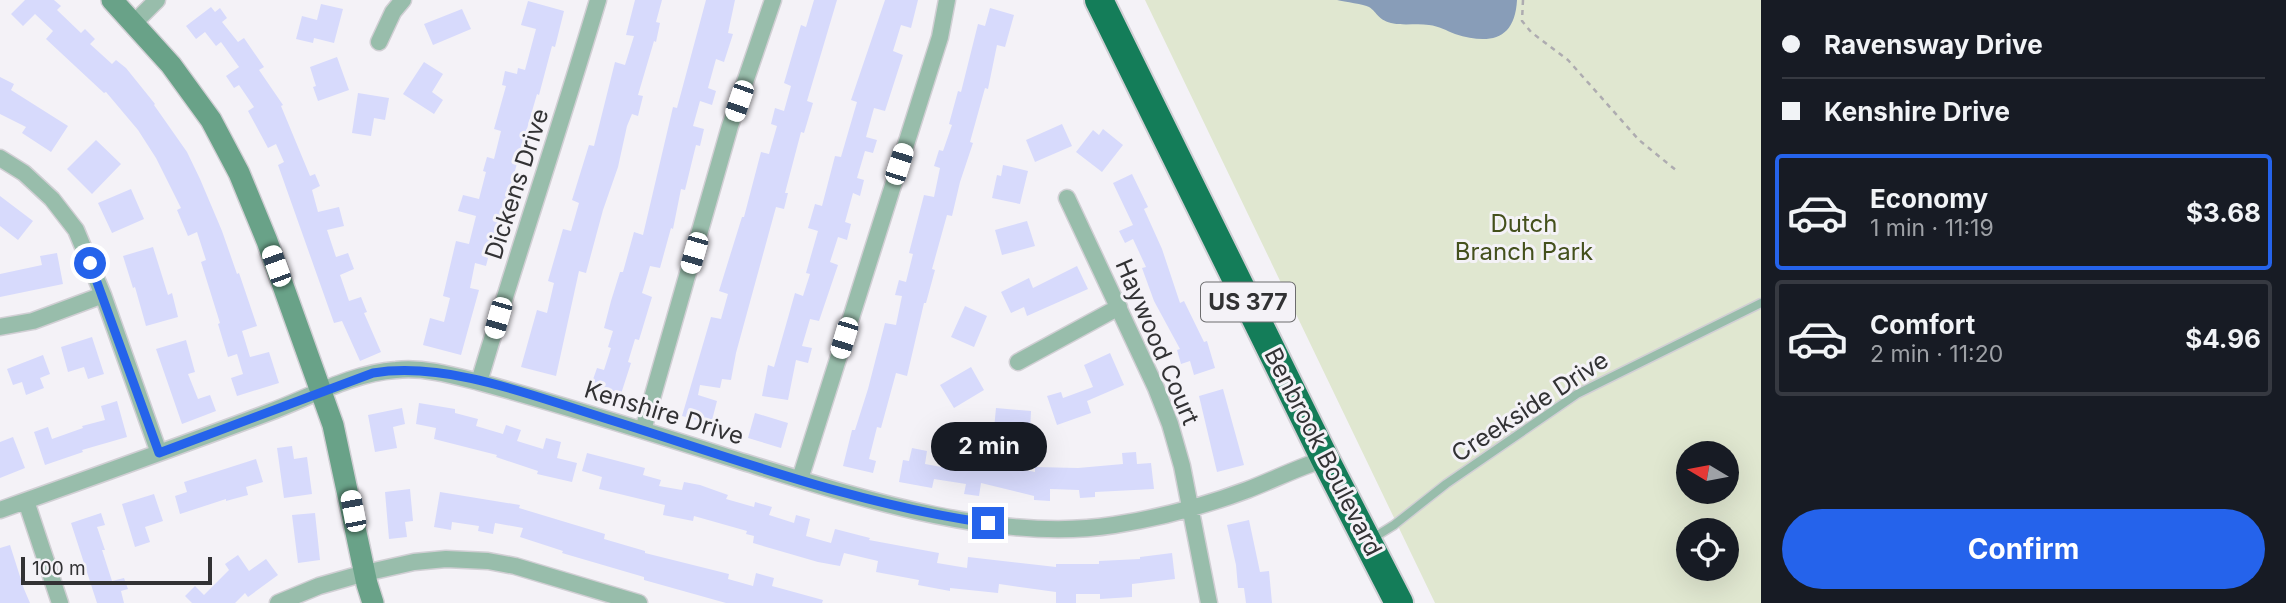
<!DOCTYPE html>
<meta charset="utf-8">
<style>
body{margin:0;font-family:Inter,sans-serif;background:#20242c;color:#f1f3f6;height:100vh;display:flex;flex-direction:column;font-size:26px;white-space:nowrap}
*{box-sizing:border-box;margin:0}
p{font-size:23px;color:#9ea1a6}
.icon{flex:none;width:38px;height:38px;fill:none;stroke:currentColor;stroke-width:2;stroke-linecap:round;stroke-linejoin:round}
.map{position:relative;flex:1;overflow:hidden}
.drawer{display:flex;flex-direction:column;background:#171b24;width:525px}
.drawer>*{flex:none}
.top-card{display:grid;align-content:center;height:154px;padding:0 21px;background:#171b24}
.needle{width:46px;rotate:280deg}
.tools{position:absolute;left:1676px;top:441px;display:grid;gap:14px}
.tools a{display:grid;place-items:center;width:63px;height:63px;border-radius:50%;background:#171b24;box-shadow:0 7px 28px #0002;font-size:35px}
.scale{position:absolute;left:21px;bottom:18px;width:191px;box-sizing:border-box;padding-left:7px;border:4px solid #323234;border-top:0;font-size:19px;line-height:24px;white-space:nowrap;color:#323234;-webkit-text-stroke:5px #f4f2f7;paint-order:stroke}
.end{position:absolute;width:32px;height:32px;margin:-16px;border:9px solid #2563eb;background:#fff;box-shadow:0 0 0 4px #fff}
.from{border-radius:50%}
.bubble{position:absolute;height:49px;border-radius:24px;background:#171b24;box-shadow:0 7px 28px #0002;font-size:23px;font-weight:700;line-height:49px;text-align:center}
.car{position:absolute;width:21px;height:42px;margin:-21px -10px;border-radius:9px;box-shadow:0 0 5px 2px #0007;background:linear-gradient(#fff 24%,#345 0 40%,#fff 0 76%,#345 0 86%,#fff 0)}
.top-card b{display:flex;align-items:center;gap:24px;height:66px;font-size:26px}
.top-card b+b{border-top:2px solid #363941}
.top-card i{width:18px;height:18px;background:#f1f3f6}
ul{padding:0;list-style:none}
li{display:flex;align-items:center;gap:21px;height:116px;margin:0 14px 10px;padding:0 7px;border:4px solid #363941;border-radius:7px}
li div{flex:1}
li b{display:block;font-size:26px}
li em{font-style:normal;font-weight:700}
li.current{border-color:#2563eb}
li>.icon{width:63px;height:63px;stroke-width:1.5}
.button{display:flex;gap:14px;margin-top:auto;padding:14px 21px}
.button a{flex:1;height:80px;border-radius:42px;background:#2563eb;color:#fff;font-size:28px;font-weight:700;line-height:80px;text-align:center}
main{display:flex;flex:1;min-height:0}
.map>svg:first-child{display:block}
.green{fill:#e0e7d0;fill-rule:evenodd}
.water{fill:#889db8}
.building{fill:#d7dafc}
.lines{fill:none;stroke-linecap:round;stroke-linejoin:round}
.lane-casing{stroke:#d1cfd4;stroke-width:11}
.street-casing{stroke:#d1cfd4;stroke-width:19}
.secondary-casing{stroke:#d1cfd4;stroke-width:24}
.highway-casing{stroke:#d1cfd4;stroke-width:32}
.path{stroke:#aeacb0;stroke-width:2.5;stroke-dasharray:5 5;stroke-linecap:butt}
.lane{stroke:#98bdab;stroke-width:8}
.street{stroke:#98bdab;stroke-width:16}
.secondary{stroke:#69a288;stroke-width:21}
.highway{stroke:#147d59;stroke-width:28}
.route{stroke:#2563eb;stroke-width:9}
.labels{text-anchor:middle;stroke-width:6;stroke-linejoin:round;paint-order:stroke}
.shield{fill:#f4f2f7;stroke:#6c6c6e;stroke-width:2}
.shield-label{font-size:23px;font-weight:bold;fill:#323234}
.street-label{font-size:24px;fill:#323234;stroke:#f4f2f7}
.park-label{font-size:24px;fill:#44501c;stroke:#f4f2f7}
</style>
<main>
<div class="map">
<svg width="1761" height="603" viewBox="0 0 1761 603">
<rect width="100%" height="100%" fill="#f4f2f7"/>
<!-- green -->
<path class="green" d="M1145,0H1761V603H1435ZM1689,453H1727V492H1689ZM1689,530H1727V569H1689Z"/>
<!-- water -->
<path class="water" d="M1337,0H1517C1515,40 1490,45 1455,34C1447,31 1439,26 1429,25C1417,23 1404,26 1391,23C1377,19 1378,13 1369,7C1364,4 1345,2 1337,0Z"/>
<!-- building -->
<path class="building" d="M25,0H54L61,6L57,10L81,33L85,29L95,39L90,44L112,64L116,60L126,68L155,104L154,105L187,152L200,179L222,231L237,274L239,273L257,326L242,331L250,357L269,352L279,383L237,396L231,378L243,374L237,354L228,357L218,324L220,323L201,262L206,260L197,232L188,236L177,210L181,208L156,158L138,130L106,92L104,93L46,39L53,31L35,14L23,26L11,14Z
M635,0H662L656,22L660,23L656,42L654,41L638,95L643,96L638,116L632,114L627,126L618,167L603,210L586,273L579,271L556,376L521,367L537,310L547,313L554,283L548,281L563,229L571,231L579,203L572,200L589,145L594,146L615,62L625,65L634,36L626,35Z
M706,0H735L728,33L733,34L724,62L716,59L708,88L716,91L712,105L700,101L693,126L704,129L700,146L696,145L685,190L681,189L673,229L671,228L660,268L650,266L642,293L652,297L639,340L635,339L628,362L631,363L620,397L590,388L597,368L604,370L611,348L608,347L613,331L604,328L611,301L620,272H623L634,232L643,235L673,107L677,108Z
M814,0H837L807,101L813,103L804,133L801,132L785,193H788L784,209L776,207L736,353L731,380L722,379L720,388L700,385L698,395L717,401L711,424L682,416L711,317L721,319L728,294L719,291L742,217H744L761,152L769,154L777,126L771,124L775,108L784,111L791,86L784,83L801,25L806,27Z
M885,0H918L911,28L901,25L893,51L903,55L885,111L874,108L866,137L877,140L873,153L865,151L857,178L864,180L860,196L853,193L845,222L851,224L847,240L838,237L830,262L838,265L819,321L810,319L802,346L812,348L808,363L796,360L788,400L762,396L768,365L774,367L795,293L803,296L810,274L806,273L818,231L808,228L815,204L822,206L835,156L841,157L857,102L851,100Z
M528,1L564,11L555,47L552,46L539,95L537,94L500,223H497L486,266L475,263L470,288L479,290L461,355L423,345L430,318L444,322L450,298L443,296L456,241L469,244L476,216L458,211L463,195L479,199L486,172L483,171L487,157L494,159L501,131L494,129L506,86L502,85L505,71L517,74L518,68L525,70L536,29L521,25Z
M321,4L343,9L334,43L314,38L313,43L296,39L302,16L317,20Z
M211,7L215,12L220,8L227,18L222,22L238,42L244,38L264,67L259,70L283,105L281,106L310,176L315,174L320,186L312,190L318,212L339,207L344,226L327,230L336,257L348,253L354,269L340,275L349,301L361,297L367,312L364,313L381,352L360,361L342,321L334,323L278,165L284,162L276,144L268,148L248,111L254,107L239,85L234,88L226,76L239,67L221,42L216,46L205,32L196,39L186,26Z
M990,8L1014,15L1005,47L997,45L988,89L985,88L970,142L973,143L960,182L952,216L947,215L932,269L935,270L926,303H924L907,376L896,373L881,428L877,427L869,459L876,461L873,473L843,466L852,430H855L868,389L885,323L896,325L902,296L895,295L899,280L906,282L913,254L909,253L924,195L934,197L940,168L934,166L939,150L943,151L952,125L949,124L958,91L961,92L978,24L985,26Z
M462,9L471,29L433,45L424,24Z
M337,57L349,90L318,101L313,87L316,86L310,67Z
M424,62L443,74L432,92L443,100L434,114L403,94Z
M0,77L14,84L11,90L68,126L51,152L22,133L26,127L0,114Z
M358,93L389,98L385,120L374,118L371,136L352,133Z
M1062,124L1072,146L1035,162L1026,140Z
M1103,129L1123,145L1102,172L1076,152L1093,130L1099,135Z
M96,140L121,164L92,194L67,169Z
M1003,165L1028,171L1020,204L992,198L997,175L1001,176Z
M1132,174L1148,207L1144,209L1162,249L1180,303L1184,301L1204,342L1207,341L1215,368L1194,375L1190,361L1181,364L1177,350L1180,349L1154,301L1142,268L1146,267L1133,239L1125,243L1119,231L1133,225L1113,183Z
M131,189L144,219L112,233L98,203Z
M0,196L33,221L18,240L0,226Z
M1027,221L1035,246L1002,255L995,230Z
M153,247L168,295L172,293L178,317L146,326L135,287L133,288L123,256Z
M57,253L63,284L0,297V274L42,265L40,256Z
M1077,266L1088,289L1027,316L1024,307L1011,313L1001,292L1029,278L1033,288Z
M965,306L987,316L974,347L951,337Z
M92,337L104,374L88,379L84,367L68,372L61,347Z
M186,340L195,372L188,374L198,399L210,395L216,411L182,424L156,349Z
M1110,353L1124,385L1087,401L1091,413L1057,425L1047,396L1061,392L1063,398L1093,387L1084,365Z
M43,355L50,374L40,378L44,388L26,395L22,382L13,385L7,369Z
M971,367L984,390L954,408L940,385Z
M1223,389L1244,465L1217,472L1199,396Z
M117,401L127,437L82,450L83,452L45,465L34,432L48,427L52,439L83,428L82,426L105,420L101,406Z
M419,403L455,409V413L478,419L476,426L503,434L506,425L521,430L517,441L543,449L546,438L561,442L557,458L577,463L572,482L537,474L538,471L496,457L497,455L434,439L436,428L416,424Z
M402,408L405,424L393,427L397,448L375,452L368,415Z
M996,408L1031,411L1030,432L994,429Z
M755,413L788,423L781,448L748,438Z
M13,437L25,468L0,478V442Z
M292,446L294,459L307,457L312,494L284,498L277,448Z
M912,448L927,451L925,464L947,468L949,460L968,463V458L1035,472V467L1078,468L1123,464L1122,453L1136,452L1137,464L1151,463L1154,489L1095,492V497L1080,498L1079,490L1050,489V501L1034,500V496L981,483L979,496L964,494L966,484L934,479L932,488L899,482L903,460L909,461Z
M587,453L645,468L643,475L661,480L659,486L682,490L684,482L700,485L728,495L726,499L754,507L755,502L772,507L769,515L794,523L796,515L810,519L806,536L831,543L835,529L870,538L869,540L939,553L937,563L967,568L968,557L1056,567V564H1099V561L1140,559V557L1172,553L1175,579L1132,584V597L1100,599V594H1076V603H1056V592L999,584L998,593L950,588V591L918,585L919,580L876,572L878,561L844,553L840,566L818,562L753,543L754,536L746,534L747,531L694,516L693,521L663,515L665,505L599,489L602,477L582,471Z
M256,459L263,482L246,487L248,495L226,501V499L180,514L175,496L187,492L184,482Z
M410,489L413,521L405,522L407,537L389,539L385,492Z
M440,492L520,505L519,508L605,534L604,539L645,551V553L729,574L728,579L753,586L756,573L774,578L772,586L823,600L822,603H726L644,580V577L562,553L563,551L520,537L523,528L495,523L493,534L478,531L479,526L452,522L451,530L434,527Z
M154,494L163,521L145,527L150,542L135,547L122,504Z
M101,513L105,525L97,527L105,550H102L112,581L124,578L128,589L121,591L124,603H97L71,523Z
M315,513L320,560L298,563L292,515Z
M1249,520L1260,572L1269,571L1272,603H1246L1244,588H1238L1236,565L1227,525Z
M10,545L24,589L30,603H0V548Z
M238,555L249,571L266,559L278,575L248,597L245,593L235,603H192L185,596L195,586L204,595L229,570L225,564Z"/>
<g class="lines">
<defs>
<path id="lane" d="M1373,538L1394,525L1446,484L1577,394L1761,303"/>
<path id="street" d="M134,23L157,0
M379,42L393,12L403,0
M0,158L24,173L52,199L76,230L103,295L159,453
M1067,198L1156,388L1170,424L1182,466L1209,603
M0,327L33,321L103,295
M1018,362L1119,307
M479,382C517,254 560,128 598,0
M643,430L730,126L773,0
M800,479L940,37L947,0
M26,501L60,603
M0,510C90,478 180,446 270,412C310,397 352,373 396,370C424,367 452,375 479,382C566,406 652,433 737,460C850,495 996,544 1114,525C1159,518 1204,506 1247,490C1273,480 1299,467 1325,459
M278,603L319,586L365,573L414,562L446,559L488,561L515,566L639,603"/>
<path id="secondary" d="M112,0L171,65L211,120L239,173L267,241L333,425L367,584L373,603"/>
<path id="highway" d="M1099,0L1325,459L1399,603"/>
</defs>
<!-- lane casing -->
<use href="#lane" class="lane-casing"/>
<!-- street casing -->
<use href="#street" class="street-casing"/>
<!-- secondary casing -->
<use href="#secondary" class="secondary-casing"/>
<!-- highway casing -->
<use href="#highway" class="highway-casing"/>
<!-- path -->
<path class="path" d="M1523,0L1522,21L1531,32L1568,60L1639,140L1677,171"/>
<!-- lane -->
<use href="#lane" class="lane"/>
<!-- street -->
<use href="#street" class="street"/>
<!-- secondary -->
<use href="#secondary" class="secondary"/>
<!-- highway -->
<use href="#highway" class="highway"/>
</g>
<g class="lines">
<!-- route -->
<path class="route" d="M90,263L159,453L373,373C447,361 533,396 604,418C730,457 857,505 988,523"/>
</g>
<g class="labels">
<!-- shield labels -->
<rect class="shield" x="1201" y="282.5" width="94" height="39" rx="5"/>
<g class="shield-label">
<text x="1248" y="310">US 377</text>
</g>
<!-- street labels -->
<g class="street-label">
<text transform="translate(517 184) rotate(-72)" y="8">Dickens Drive</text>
<text transform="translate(1157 342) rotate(67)" y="8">Haywood Court</text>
<text transform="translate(1530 407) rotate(-33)" y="8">Creekside Drive</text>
<text transform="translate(664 413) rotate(17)" y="8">Kenshire Drive</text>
<text transform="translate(1323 452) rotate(63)" y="8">Benbrook Boulevard</text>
</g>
<!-- park labels -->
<g class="park-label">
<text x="1524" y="232">Dutch<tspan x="1524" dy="28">Branch Park</tspan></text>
</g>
</g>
</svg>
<div class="tools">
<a><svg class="needle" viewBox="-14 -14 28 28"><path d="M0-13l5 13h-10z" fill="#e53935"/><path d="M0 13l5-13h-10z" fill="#9ea1a6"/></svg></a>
<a><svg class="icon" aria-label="locate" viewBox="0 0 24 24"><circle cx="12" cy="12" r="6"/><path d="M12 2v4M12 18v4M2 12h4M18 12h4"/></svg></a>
</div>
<div class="scale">100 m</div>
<i class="end from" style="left:90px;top:263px"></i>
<i class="end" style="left:988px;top:523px"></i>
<div class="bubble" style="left:931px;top:422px;width:116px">2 min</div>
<i class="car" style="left:739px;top:101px;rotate:199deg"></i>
<i class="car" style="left:899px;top:164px;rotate:18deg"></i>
<i class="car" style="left:694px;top:253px;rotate:196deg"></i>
<i class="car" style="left:276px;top:266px;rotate:340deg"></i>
<i class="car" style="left:498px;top:318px;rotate:196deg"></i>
<i class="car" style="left:844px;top:338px;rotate:197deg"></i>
<i class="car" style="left:353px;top:511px;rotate:349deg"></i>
</div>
<section class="drawer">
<div class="top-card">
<b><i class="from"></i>Ravensway Drive</b>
<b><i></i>Kenshire Drive</b>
</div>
<ul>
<li class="current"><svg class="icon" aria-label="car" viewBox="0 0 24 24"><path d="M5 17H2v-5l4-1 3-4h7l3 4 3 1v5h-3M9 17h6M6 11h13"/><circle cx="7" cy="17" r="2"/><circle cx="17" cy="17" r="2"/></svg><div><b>Economy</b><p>1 min · 11:19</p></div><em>$3.68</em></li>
<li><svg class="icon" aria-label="car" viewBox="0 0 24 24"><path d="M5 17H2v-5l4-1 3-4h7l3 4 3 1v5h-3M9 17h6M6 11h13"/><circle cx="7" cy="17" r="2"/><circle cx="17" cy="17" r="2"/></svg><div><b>Comfort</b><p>2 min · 11:20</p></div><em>$4.96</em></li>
</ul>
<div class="button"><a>Confirm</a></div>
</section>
</main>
